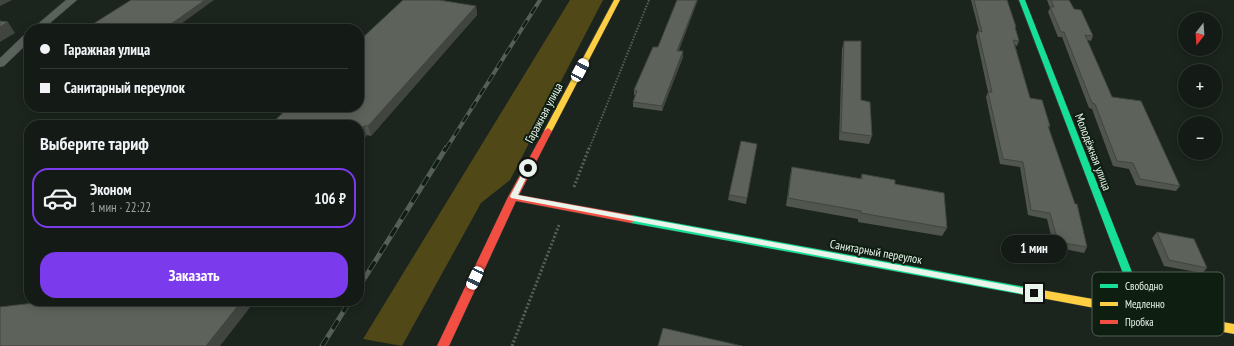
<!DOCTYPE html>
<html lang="ru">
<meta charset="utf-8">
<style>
body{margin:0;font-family:"PT Sans Narrow",sans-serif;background:#212823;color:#f1f3f6;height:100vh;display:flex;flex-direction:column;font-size:15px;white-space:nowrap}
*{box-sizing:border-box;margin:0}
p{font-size:13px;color:#9da1a1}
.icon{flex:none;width:22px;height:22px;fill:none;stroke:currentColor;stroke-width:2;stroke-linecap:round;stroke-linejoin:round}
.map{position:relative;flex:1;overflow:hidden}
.sheet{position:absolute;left:24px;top:120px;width:340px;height:186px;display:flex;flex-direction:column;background:#141b16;border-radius:16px;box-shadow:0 2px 10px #0003,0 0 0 1px #333935}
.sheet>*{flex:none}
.banner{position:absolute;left:24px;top:24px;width:340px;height:88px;border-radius:16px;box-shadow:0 2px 10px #0003,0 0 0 1px #333935;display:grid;align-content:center;height:88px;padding:0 16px;background:#141b16}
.needle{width:26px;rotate:197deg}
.tools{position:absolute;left:1178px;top:12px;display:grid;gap:8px}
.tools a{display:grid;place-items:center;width:44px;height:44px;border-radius:50%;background:#141b16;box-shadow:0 2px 10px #0003,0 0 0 1px #333935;font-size:20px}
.end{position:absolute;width:18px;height:18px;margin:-9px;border:5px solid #e9f4eb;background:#111;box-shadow:0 0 0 2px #111}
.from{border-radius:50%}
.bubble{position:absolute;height:28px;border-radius:14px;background:#141b16;box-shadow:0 2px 10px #0003,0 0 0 1px #333935;font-size:13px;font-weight:700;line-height:28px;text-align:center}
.car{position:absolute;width:12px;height:24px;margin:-12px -6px;border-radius:5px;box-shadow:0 0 3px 1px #0007;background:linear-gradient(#fff 24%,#345 0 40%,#fff 0 76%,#345 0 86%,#fff 0)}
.banner b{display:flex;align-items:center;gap:14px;height:38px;font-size:15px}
.banner b+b{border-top:1px solid #333935}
.banner i{width:10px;height:10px;background:#f1f3f6}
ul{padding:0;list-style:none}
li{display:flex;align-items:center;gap:12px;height:60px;margin:0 8px 6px;padding:0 8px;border:2px solid #333935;border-radius:16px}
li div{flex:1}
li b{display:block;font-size:15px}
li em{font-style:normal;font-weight:700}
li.current{border-color:#7c3aed}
li>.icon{width:36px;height:36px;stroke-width:1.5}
h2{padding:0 16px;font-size:18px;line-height:48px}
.primary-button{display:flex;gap:8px;margin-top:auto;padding:8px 16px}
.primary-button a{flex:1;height:46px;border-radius:16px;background:#7c3aed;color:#fff;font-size:16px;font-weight:700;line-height:46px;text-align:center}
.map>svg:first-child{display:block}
.forest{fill:#514818}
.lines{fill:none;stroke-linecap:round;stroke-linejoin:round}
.lane-casing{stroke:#373f38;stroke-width:1}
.fast-casing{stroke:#373f38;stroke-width:1}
.slow-casing{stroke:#373f38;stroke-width:1}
.jam-casing{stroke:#373f38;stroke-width:1}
.path-far1{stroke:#575f59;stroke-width:2;stroke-dasharray:1.5 1.5;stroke-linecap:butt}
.path{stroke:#575f59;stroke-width:3;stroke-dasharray:2 2;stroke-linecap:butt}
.lane{fill:#5a625c;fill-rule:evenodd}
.fast{fill:#16e098;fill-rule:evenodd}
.slow{fill:#ffcf43;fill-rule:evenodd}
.jam{fill:#f24e42;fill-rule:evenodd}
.rail-far1-casing{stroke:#575e58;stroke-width:4}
.rail-casing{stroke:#575e58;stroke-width:5}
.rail-far1{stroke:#0e1e11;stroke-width:2.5;stroke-dasharray:8;stroke-linecap:butt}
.rail{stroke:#0e1e11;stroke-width:3.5;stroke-dasharray:10;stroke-linecap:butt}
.wall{fill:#50554e}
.shaded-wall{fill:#414540}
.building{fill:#5d635b;stroke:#414540}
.route{fill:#e9f4eb}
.labels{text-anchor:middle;stroke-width:4;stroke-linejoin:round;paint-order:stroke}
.street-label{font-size:12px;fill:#e9f4eb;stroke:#0e1e11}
.key{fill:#0e1e11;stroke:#505e52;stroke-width:1}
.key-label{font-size:11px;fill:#e9f4eb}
</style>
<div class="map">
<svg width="1234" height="346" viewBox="0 0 1234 346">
<rect width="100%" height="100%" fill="#1b241d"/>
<!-- forest -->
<path class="forest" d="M570,0H603L510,180L481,203L402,346L363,339Z"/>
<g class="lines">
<defs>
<path id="lane" d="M66,0H77L43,29H32Z
M29,33V42L4,66L0,67V58L25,34Z"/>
<path id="fast" d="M1019,0H1025L1148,313L1147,316L1143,318L1139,316L1138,313Z
M631,215L1025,287L1029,288L1030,291L1029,294L1025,295L631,223L628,221L626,219L628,217Z"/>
<path id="slow" d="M614,0H620L552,131L548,134L545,133L544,131Z
M1025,287L1234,324V334L1025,295L1021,294L1020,291L1021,288Z"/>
<path id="jam" d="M548,128L552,131L519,195L631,215L634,217L636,219L634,221L631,223L516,201L449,346H437L508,197L544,131Z"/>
</defs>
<!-- lane casing -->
<use href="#lane" class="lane-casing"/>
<!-- fast casing -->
<use href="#fast" class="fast-casing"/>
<!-- slow casing -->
<use href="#slow" class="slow-casing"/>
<!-- jam casing -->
<use href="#jam" class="jam-casing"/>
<!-- path-far1 -->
<path class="path-far1" d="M589,149L649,0"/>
<!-- path -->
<path class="path" d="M574,187L589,148
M512,346L559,225"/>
<!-- lane -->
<use href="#lane" class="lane"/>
<!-- fast -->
<use href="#fast" class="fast"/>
<!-- slow -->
<use href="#slow" class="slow"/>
<!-- jam -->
<use href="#jam" class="jam"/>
<defs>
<path id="rail-far1" d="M446,149L540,0"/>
<path id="rail" d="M359,287L446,148
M322,346L350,301"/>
</defs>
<!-- rail-far1 casing -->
<use href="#rail-far1" class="rail-far1-casing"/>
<!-- rail casing -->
<use href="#rail" class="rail-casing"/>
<!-- rail-far1 -->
<use href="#rail-far1" class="rail-far1"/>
<!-- rail -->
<use href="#rail" class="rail"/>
</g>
<!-- wall -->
<path class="wall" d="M971,0H1007L1016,27L1015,28L1019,41L1017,46L1015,45L1030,98L1050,126L1049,129L1087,247L1084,253L1054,247L1047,219L1028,215L1020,167L1000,164L986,97L988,92L976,36L978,31H979Z
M1047,0H1069L1074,9L1093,36L1091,41L1087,40L1112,97L1180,186L1176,191L1136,185L1129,169L1113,166L1092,109L1089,108L1062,37H1058L1048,12L1050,8Z
M476,6L477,15L371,136L367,135L359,125Z
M844,41L861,100L872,136L869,144L839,140L842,49Z
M679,51L683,57L662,111L633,107V102L636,96L634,95V90Z
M757,144L746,204L728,200L729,195Z
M792,167L860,179L862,174L895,184L947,228L942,236L858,222V219L786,206L790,176Z
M1157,232L1207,268L1202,273L1164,266L1152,238Z"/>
<!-- shaded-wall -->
<path class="shaded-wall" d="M0,0H12L0,6Z
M205,0H214L174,29H164Z
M697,0H698L677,56V51Z
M476,6L477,15L371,136L368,126Z
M8,22L15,33L0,42V27Z
M683,51V57L662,111V106Z
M364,126L367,135L359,146V132Z
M242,301H255L220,346H206Z"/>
<!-- building -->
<path class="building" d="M131,0H205L164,29H85Z
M403,0H439L476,6L368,126H364L359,132V125H270L289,107H359V41Z
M677,0H697L677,51H683L662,106L633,102L637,91L634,90L641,74L653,47H658Z
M974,0H1007L1016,27H1015L1019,41L1013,40L1030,98L1042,100L1050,126H1048L1075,204H1077L1087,247L1058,242L1050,213L1031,210L1023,162L1003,159L988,92H992L978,31L982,32Z
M1051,0H1069L1074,9L1081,10L1093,36L1085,35L1112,97L1141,101L1180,186L1140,179L1133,163L1117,161L1095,104L1092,103L1064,32H1061L1050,7H1054Z
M0,21L8,22L0,27Z
M844,41H861V100L870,102L872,136L841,132Z
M741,141L757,144L747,198L729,195Z
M792,167L862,179V174L895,180V184L944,193L947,228L861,213V211L788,198Z
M1157,232L1194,239L1207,268L1169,260Z
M51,301H242L206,346H0V307Z
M663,328L742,346H658Z"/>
<!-- route -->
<path class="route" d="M528,166L531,168L518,195L1034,290L1037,293L1034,296L511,198L510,196L525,168Z"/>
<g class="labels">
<!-- street labels -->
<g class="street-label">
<text transform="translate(544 113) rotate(-62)" y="4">Гаражная улица</text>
<text transform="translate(1093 152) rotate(69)" y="4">Молодёжная улица</text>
<text transform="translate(876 252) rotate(10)" y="4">Санитарный переулок</text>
</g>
</g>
<!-- legend -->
<rect x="1092" y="272" width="132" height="64" rx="6" class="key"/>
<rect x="1100" y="284" width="18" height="4" fill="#16e098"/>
<rect x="1100" y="302" width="18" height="4" fill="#ffcf43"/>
<rect x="1100" y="320" width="18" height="4" fill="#f24e42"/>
<g class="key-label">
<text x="1125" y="290">Свободно</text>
<text x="1125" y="308">Медленно</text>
<text x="1125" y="326">Пробка</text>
</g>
</svg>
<div class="tools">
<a><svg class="needle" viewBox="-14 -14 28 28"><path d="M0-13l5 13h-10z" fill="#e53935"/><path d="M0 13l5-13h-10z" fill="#9da1a1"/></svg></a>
<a>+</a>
<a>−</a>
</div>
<i class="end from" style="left:528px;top:168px"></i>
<i class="end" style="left:1034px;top:293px"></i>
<div class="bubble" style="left:1001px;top:235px;width:66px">1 мин</div>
<i class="car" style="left:580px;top:70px;rotate:28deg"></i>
<i class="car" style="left:475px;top:278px;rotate:205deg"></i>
<div class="banner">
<b><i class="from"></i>Гаражная улица</b>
<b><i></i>Санитарный переулок</b>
</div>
<section class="sheet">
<h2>Выберите тариф</h2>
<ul>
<li class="current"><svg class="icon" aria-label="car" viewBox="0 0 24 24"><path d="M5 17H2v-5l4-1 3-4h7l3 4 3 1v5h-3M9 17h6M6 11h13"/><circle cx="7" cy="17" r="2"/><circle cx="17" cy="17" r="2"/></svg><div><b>Эконом</b><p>1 мин · 22:22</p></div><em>106 ₽</em></li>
</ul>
<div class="primary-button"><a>Заказать</a></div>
</section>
</div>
